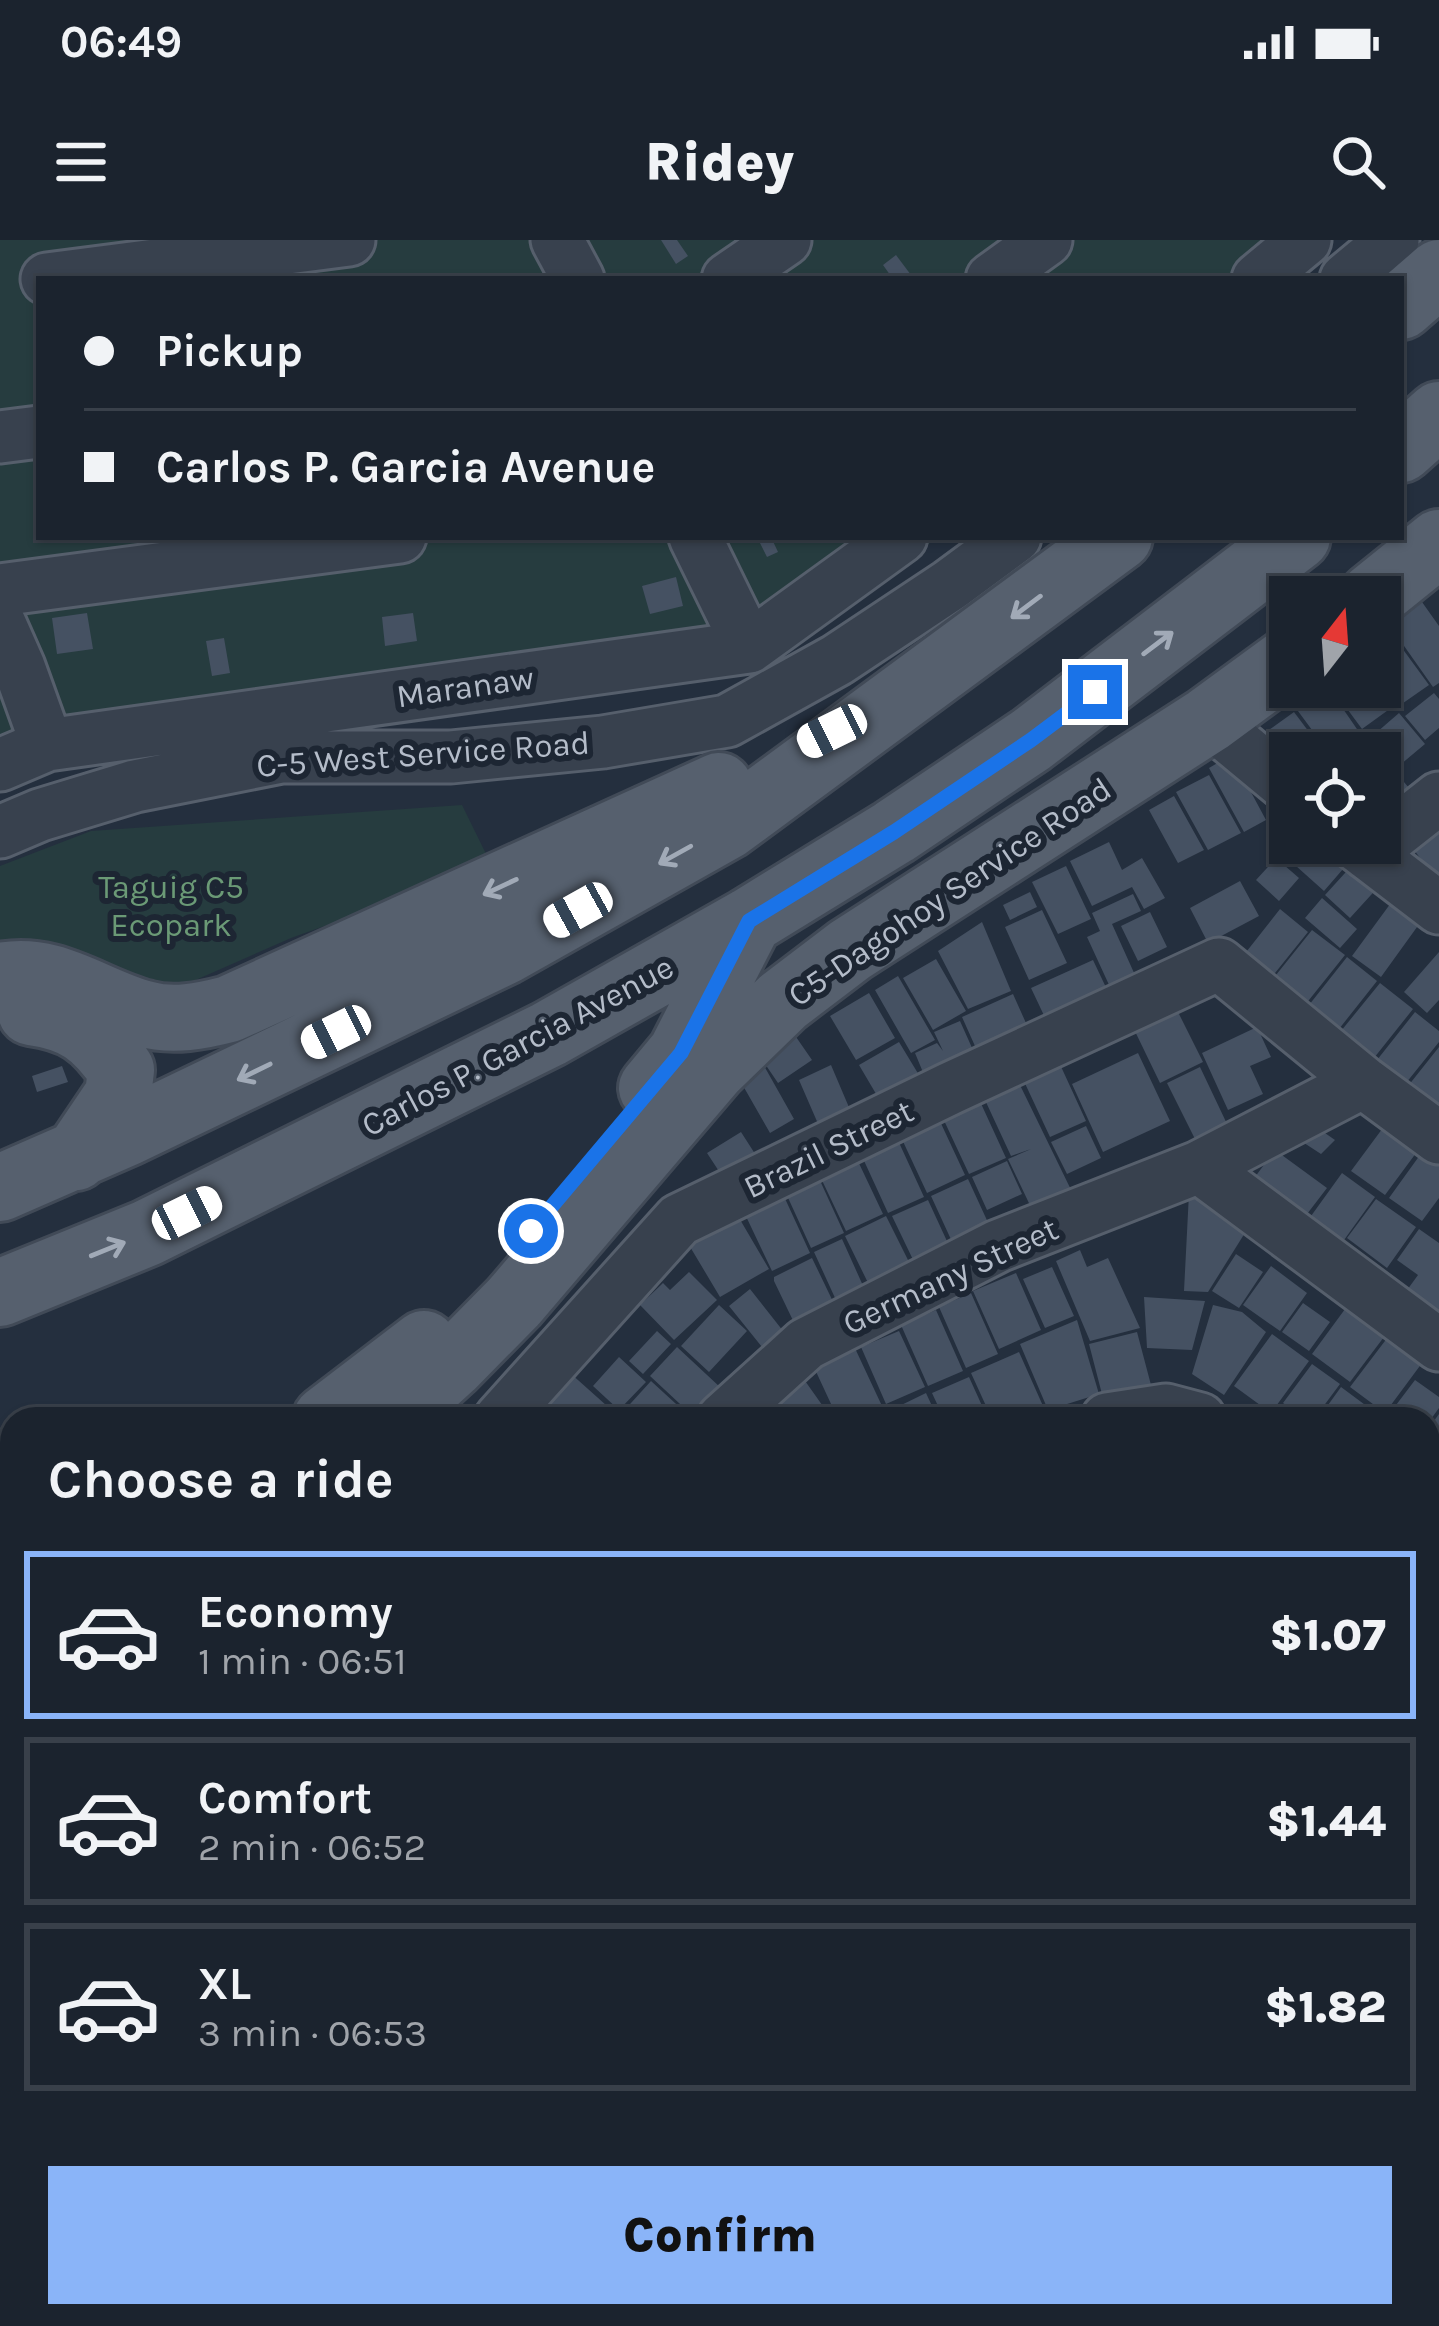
<!DOCTYPE html>
<meta charset="utf-8">
<style>
body{margin:0;font-family:Karla,sans-serif;background:#242b36;color:#f1f3f6;height:100vh;display:flex;flex-direction:column;font-size:45px;white-space:nowrap}
*{box-sizing:border-box;margin:0}
p{font-size:39px;color:#a0a4aa}
.icon{flex:none;width:66px;height:66px;fill:none;stroke:currentColor;stroke-width:2;stroke-linecap:round;stroke-linejoin:round}
.map{position:relative;flex:1;overflow:hidden}
.drawer{position:absolute;left:0px;top:1167px;width:1440px;height:921px;display:flex;flex-direction:column;background:#1b232e;border-radius:36px 36px 0 0;box-shadow:0 3px 9px #0004,0 0 0 3px #39404a}
.drawer>*{flex:none}
.hud{position:absolute;left:36px;top:36px;width:1368px;height:264px;border-radius:0px;box-shadow:0 3px 9px #0004,0 0 0 3px #39404a;display:grid;align-content:center;height:264px;padding:0 48px;background:#1b232e}
.needle{width:78px;rotate:17deg}
.tools{position:absolute;left:1269px;top:336px;display:grid;gap:24px}
.tools a{display:grid;place-items:center;width:132px;height:132px;border-radius:0px;background:#1b232e;box-shadow:0 3px 9px #0004,0 0 0 3px #39404a;font-size:60px}
.end{position:absolute;width:54px;height:54px;margin:-27px;border:15px solid #1a73e8;background:#fff;box-shadow:0 0 0 6px #fff}
.from{border-radius:50%}
.car{position:absolute;width:36px;height:72px;margin:-36px -18px;border-radius:15px;box-shadow:0 0 9px 3px #0007;background:linear-gradient(#fff 24%,#345 0 40%,#fff 0 76%,#345 0 86%,#fff 0)}
.hud b{display:flex;align-items:center;gap:42px;height:114px;font-size:45px}
.hud b+b{border-top:3px solid #39404a}
.hud i{width:30px;height:30px;background:#f1f3f6}
ul{padding:0;list-style:none}
li{display:flex;align-items:center;gap:36px;height:168px;margin:0 24px 18px;padding:0 24px;border:6px solid #39404a;border-radius:0px}
li div{flex:1}
li b{display:block;font-size:45px}
li em{font-style:normal;font-weight:800}
li.selected{border-color:#8ab4f8}
li>.icon{width:108px;height:108px;stroke-width:1.5}
h2{padding:0 48px;font-size:54px;line-height:144px}
.cta{display:flex;gap:24px;margin-top:auto;padding:24px 48px}
.cta a{flex:1;height:138px;border-radius:0px;background:#8ab4f8;color:#111;font-size:48px;font-weight:800;line-height:138px;text-align:center}
.status{display:flex;justify-content:space-between;align-items:center;height:84px;padding:0 60px;background:#1b232e;direction:ltr}
.status svg{height:33px;fill:currentColor}
header{display:flex;justify-content:space-between;align-items:center;height:156px;padding:0 48px;background:#1b232e;font-size:54px;font-weight:800}
.map>svg:first-child{display:block}
.green{fill:#263c3f}
.building{fill:#455162}
.lines{fill:none;stroke-linecap:round;stroke-linejoin:round}
.minor-casing{stroke:#565f6c;stroke-width:57}
.major-casing{stroke:#414a57;stroke-width:72}
.minor{stroke:#38414e;stroke-width:51}
.major{stroke:#56606e;stroke-width:66}
.oneway{stroke:#a1aab7}
.route{stroke:#1a73e8;stroke-width:15}
.labels{text-anchor:middle;stroke-width:12;stroke-linejoin:round;paint-order:stroke}
.street-label{font-size:33px;fill:#b4bcc9;stroke:#1d2633}
.park-label{font-size:33px;fill:#6b9a76;stroke:#1d2633}
</style>
<div class="status"><b>06:49</b><svg viewBox="0 0 49 12"><path d="M0 12V9h3v3zM5 12V6h3v6zM10 12V3h3v9zM15 12V0h3v12zM26 1h20v11H26zM47 4h2v5h-2z"/></svg></div>
<header><svg class="icon" aria-label="menu" viewBox="0 0 24 24"><path d="M4 6h16M4 12h16M4 18h16"/></svg>Ridey<svg class="icon" aria-label="search" viewBox="0 0 24 24"><circle cx="10" cy="10" r="6"/><path d="M15 15l6 6"/></svg></header>
<div class="map">
<svg width="1439" height="2086" viewBox="0 0 1439 2086">
<rect width="100%" height="100%" fill="#242f3e"/>
<!-- green -->
<path class="green" d="M0,0H1332L1286,39H39V297H939L742,429L77,516L0,551Z
M462,565L492,626L291,698L182,746L0,716V626L91,591Z"/>
<!-- building -->
<path class="building" d="M661,0H677L688,16L676,24Z
M896,15L914,39H893L883,25Z
M764,297H771L778,312L767,317L758,299Z
M676,337L683,366L650,374L642,346Z
M1422,362L1439,386V443L1433,447L1390,386Z
M87,373L93,409L57,414L52,378Z
M413,373L417,401L385,406L382,377Z
M1391,393L1429,445L1396,468L1380,446V401Z
M224,398L230,433L212,436L206,401Z
M1322,447H1328L1359,492L1329,513L1295,467Z
M1331,447H1376L1391,468L1362,489Z
M1434,453L1439,459V488L1425,500L1405,476Z
M1294,472L1312,496L1277,521L1259,497Z
M1399,473L1425,504L1394,530L1414,554L1380,579V523L1386,519L1369,499Z
M1365,498L1378,513H1347Z
M1231,515L1266,580L1244,592L1209,528Z
M1209,535L1241,593L1208,610L1176,552Z
M1174,556L1204,610L1178,623L1149,570Z
M1439,583V642L1410,605Z
M1290,594V603H1329L1350,621L1324,651L1277,609Z
M1109,602L1122,630L1142,618L1165,658L1144,669L1132,647L1092,666L1070,621Z
M1276,618L1299,638L1279,661L1256,640Z
M1355,622L1381,644L1350,678L1325,655Z
M1066,626L1091,679L1058,694L1032,642Z
M1240,641L1259,676L1208,703L1190,668Z
M1030,652L1037,667L1010,680L1003,665Z
M1133,654L1141,671L1112,684L1135,735L1110,747L1087,697L1100,691L1092,673Z
M1396,656L1425,676L1381,737L1352,716Z
M1322,658L1357,689L1340,708L1305,678Z
M1280,669L1308,692L1271,738L1243,716Z
M1042,670L1067,723L1029,740L1005,687Z
M1150,672L1167,707L1138,721L1121,686Z
M982,682L1011,751L968,769L938,711Z
M1312,690L1345,715L1305,765L1272,740Z
M1439,712V760L1427,773L1404,752Z
M1347,717L1377,741L1339,789L1309,765Z
M936,719L966,771L933,790L903,738Z
M1093,720L1111,758L1049,786L1031,748Z
M898,736L935,800L911,813L875,750Z
M1380,743L1413,769L1374,818L1341,791Z
M869,753L895,798L856,820L830,776Z
M1013,754L1030,792L979,815L962,777Z
M1172,760L1203,822L1160,843L1130,781Z
M1415,772L1439,791V802L1406,843L1377,820Z
M960,781L977,819L927,842L915,813L937,803L943,811L934,792Z
M1257,787L1271,817L1250,826L1263,854L1228,870L1202,813Z
M794,794L812,820L778,843L761,818Z
M899,802L922,840L882,864L859,825Z
M1439,807V870L1408,846Z
M1138,813L1170,881L1103,912L1072,844Z
M1058,820L1086,881L1050,897L1022,837Z
M763,824L794,879L770,893L738,837Z
M831,825L851,872L819,886L799,840Z
M62,826L68,842L37,852L32,836Z
M1200,827L1228,886L1196,901L1167,843Z
M1019,843L1076,960L1036,978L1008,919L1031,909L1011,916L985,860Z
M978,857L1006,918L969,934L941,874Z
M938,877L965,935L927,953L900,895Z
M1388,881L1422,905L1385,955L1351,931Z
M1312,884L1335,900L1321,914L1298,899Z
M1086,886L1101,918L1067,934L1051,902Z
M741,892L759,920L726,942L707,913Z
M896,896L924,957L888,973L860,912Z
M1425,908L1439,919V958L1422,981L1389,958Z
M1275,910L1327,948L1304,978L1252,941Z
M856,917L883,974L846,991L819,934Z
M1007,921L1022,954L987,970L972,937Z
M1342,933L1375,957L1339,1007L1306,983Z
M817,934L844,993L811,1008L784,949Z
M968,939L991,989L954,1006L931,956Z
M782,952L810,1013L772,1031L743,970Z
M1189,953L1210,957L1248,988L1208,1052L1184,1051Z
M1376,959L1416,987L1387,1028L1347,998Z
M928,960L952,1012L917,1028L892,976Z
M735,971L769,1029L720,1057L686,1000Z
M886,976L914,1032L872,1051L845,996Z
M1419,989L1439,1003V1084L1402,1057L1418,1035L1397,1020Z
M842,999L869,1059L841,1071L814,1012Z
M1080,1010L1087,1027L1108,1018L1140,1088L1090,1101L1056,1021Z
M1236,1014L1263,1032L1239,1068L1212,1051Z
M812,1018L839,1074L799,1093L774,1041V1037Z
M1271,1026L1307,1053L1280,1091L1243,1065Z
M1052,1027L1074,1076L1045,1088L1023,1039Z
M689,1032L717,1060L674,1100L640,1065L663,1043L670,1050Z
M1016,1033L1041,1090L999,1109L973,1051Z
M750,1049L791,1101L770,1117L729,1066Z
M971,1053L998,1114L966,1128L939,1067Z
M1144,1057L1205,1061L1192,1110L1147,1108Z
M1303,1063L1330,1082L1309,1111L1282,1092Z
M719,1065L747,1091L709,1132L681,1106Z
M1213,1065L1242,1072L1266,1092L1224,1155L1192,1134Z
M1348,1065L1387,1093L1350,1142L1312,1114Z
M936,1070L963,1131L928,1146L901,1085Z
M1077,1080L1099,1154L1048,1170L1020,1104Z
M657,1091L671,1104L643,1134L629,1121Z
M899,1091L925,1147L886,1164L861,1107Z
M1137,1092L1151,1145L1103,1158L1089,1104Z
M1391,1093L1425,1119L1385,1173L1350,1147Z
M1272,1094L1309,1121L1271,1173L1234,1146Z
M853,1104L882,1166L855,1179H838L812,1123Z
M677,1107L721,1148L694,1177L650,1136Z
M1019,1112L1043,1166L1013,1179H992L971,1133Z
M619,1117L646,1142L619,1170L593,1146Z
M1312,1124L1340,1144L1314,1179H1305L1283,1163Z
M569,1132L616,1174L612,1179H559L541,1163Z
M969,1137L988,1179H944L932,1153Z
M803,1138L832,1179H780L768,1162Z
M1415,1140L1439,1157V1168L1431,1179H1398L1390,1173Z
M651,1141L687,1174L682,1179H627L621,1174Z
M1341,1147L1380,1176L1378,1179H1318Z
M926,1153L938,1179H890L887,1172Z
M1439,1174V1215L1428,1207V1189Z
M1428,1212L1439,1220V1246L1428,1260Z
M1439,1350V1418L1428,1406V1359Z
M1428,1412L1439,1425V1445L1428,1454Z
M12,1420V1505L7,1507L0,1489V1424Z
M1439,1493V1542L1433,1546L1428,1540V1502Z
M1428,1546L1439,1559V1577L1428,1586Z
M12,1570V1627L2,1632L0,1576Z
M1439,1581V1676L1428,1675V1591Z
M12,1635V1670L0,1646V1641Z
M0,1650L12,1674V1710L0,1716Z
M1439,1722V1756L1428,1765V1731Z
M1439,1760V1803L1428,1812V1769Z
M1439,1807V1889L1436,1892L1428,1882V1816Z
M0,1821L12,1841V1859L0,1866Z
M12,1864V1916L0,1902V1875Z
M0,1910L12,1924V1981L8,1985L0,1975Z
M1428,1947L1439,1960V1983L1428,1993Z
M1439,1986V2023L1428,2011V1996Z
M1439,2033V2086H1381L1392,2076H1428V2043Z
M7,2043L12,2049V2076H35L44,2086H0V2049Z
M67,2076H97L106,2086H55Z
M103,2076H159L165,2083L163,2086H112Z
M234,2076H276L284,2086H230L227,2082Z
M283,2076H340L328,2086H291Z
M345,2076H379L387,2086H333Z
M385,2076H430L418,2086H393Z
M498,2076H548L557,2086H507Z
M602,2076H623L632,2086H590Z
M626,2076H700L704,2080L698,2086H635Z
M771,2076H789L798,2086H760Z
M792,2076H845L851,2083L847,2086H801Z
M865,2076H902L911,2086H859L856,2083Z
M906,2076H947L936,2086H915Z
M1021,2076H1074L1082,2086H1029Z
M1115,2076H1135L1144,2086H1103Z
M1139,2076H1191L1200,2086H1148Z
M1313,2076H1368L1356,2086H1322Z"/>
<g class="lines">
<defs>
<path id="minor" d="M557,0L578,39
M47,39L349,0
M728,39L785,0
M992,39L1046,0
M1258,39L1305,0
M1346,39L1393,0
M0,197L39,192
M695,297L749,407
M0,350L400,297
M0,384L19,427L47,505
M1208,480L1290,548
M0,525L47,505L749,407L901,297
M0,592L40,575L135,546L281,517H451L603,502L727,481L837,420L950,345L1015,297
M1354,603L1439,668
M1368,614L1439,558
M1199,927L1439,1105
M500,1179L679,980L951,848L1219,724L1363,842L1439,898
M723,1179L806,1104L998,1006L1199,927L1363,842
M1107,1179L1166,1170L1200,1179
M1428,1324L1439,1332
M1428,1479L1439,1469
M0,1517L12,1512
M1428,1703L1439,1694
M0,1753L12,1746
M1428,1924L1439,1915
M0,2021L12,2010
M189,2086L201,2076
M453,2086L465,2076
M724,2086L736,2076
M985,2086L996,2076
M1242,2086L1253,2076"/>
<path id="major" d="M1401,66L1439,33
M1401,209L1439,175
M1372,357L1439,303
M0,736C55,725 94,761 145,774C173,782 202,776 229,769L719,546
M31,772C75,778 96,793 121,830L118,855L76,917
M652,848L681,813L749,681
M0,948L126,893L505,711L727,586L1119,297
M0,1053L147,993L549,794L749,681L894,592L1031,500L1297,297
M326,1179L424,1104
M393,1179L451,1126L514,1062L713,829L783,761L850,710L1208,480L1290,420
M0,1362L12,1357"/>
</defs>
<!-- minor casing -->
<use href="#minor" class="minor-casing"/>
<!-- major casing -->
<use href="#major" class="major-casing"/>
<!-- minor -->
<use href="#minor" class="minor"/>
<!-- major -->
<use href="#major" class="major"/>
</g>
<!-- one-way arrows -->
<defs><path id="oneway-shaft" d="M-6 0H5M1.5-3L5.5 0L1.5 3" fill="none" stroke-width="1.6" stroke-linecap="round" stroke-linejoin="round" transform="scale(3)"/></defs>
<g class="oneway">
<use href="#oneway-shaft" transform="translate(1026 367) rotate(143)"/>
<use href="#oneway-shaft" transform="translate(1158 403) rotate(-37)"/>
<use href="#oneway-shaft" transform="translate(675 615) rotate(151)"/>
<use href="#oneway-shaft" transform="translate(500 647) rotate(155)"/>
<use href="#oneway-shaft" transform="translate(254 832) rotate(154)"/>
<use href="#oneway-shaft" transform="translate(108 1009) rotate(-22)"/>
</g>
<g class="lines">
<!-- route -->
<path class="route" d="M531,991L681,813L749,681L894,592L1031,500L1095,452"/>
</g>
<g class="labels">
<!-- street labels -->
<g class="street-label">
<text transform="translate(465 446) rotate(-8)" y="12">Maranaw</text>
<text transform="translate(423 513) rotate(-4)" y="12">C-5 West Service Road</text>
<text transform="translate(949 651) rotate(-34)" y="12">C5-Dagohoy Service Road</text>
<text transform="translate(517 805) rotate(-28)" y="12">Carlos P. Garcia Avenue</text>
<text transform="translate(828 908) rotate(-26)" y="12">Brazil Street</text>
<text transform="translate(950 1035) rotate(-25)" y="12">Germany Street</text>
</g>
<!-- park labels -->
<g class="park-label">
<text x="171" y="658">Taguig C5<tspan x="171" dy="38">Ecopark</tspan></text>
</g>
</g>
</svg>
<div class="tools">
<a><svg class="needle" viewBox="-14 -14 28 28"><path d="M0-13l5 13h-10z" fill="#e53935"/><path d="M0 13l5-13h-10z" fill="#a0a4aa"/></svg></a>
<a><svg class="icon" aria-label="locate" viewBox="0 0 24 24"><circle cx="12" cy="12" r="6"/><path d="M12 2v4M12 18v4M2 12h4M18 12h4"/></svg></a>
</div>
<i class="end from" style="left:531px;top:991px"></i>
<i class="end" style="left:1095px;top:452px"></i>
<i class="car" style="left:832px;top:491px;rotate:244deg"></i>
<i class="car" style="left:578px;top:670px;rotate:241deg"></i>
<i class="car" style="left:336px;top:792px;rotate:244deg"></i>
<i class="car" style="left:187px;top:973px;rotate:64deg"></i>
<div class="hud">
<b><i class="from"></i>Pickup</b>
<b><i></i>Carlos P. Garcia Avenue</b>
</div>
<section class="drawer">
<h2>Choose a ride</h2>
<ul>
<li class="selected"><svg class="icon" aria-label="car" viewBox="0 0 24 24"><path d="M5 17H2v-5l4-1 3-4h7l3 4 3 1v5h-3M9 17h6M6 11h13"/><circle cx="7" cy="17" r="2"/><circle cx="17" cy="17" r="2"/></svg><div><b>Economy</b><p>1 min · 06:51</p></div><em>$1.07</em></li>
<li><svg class="icon" aria-label="car" viewBox="0 0 24 24"><path d="M5 17H2v-5l4-1 3-4h7l3 4 3 1v5h-3M9 17h6M6 11h13"/><circle cx="7" cy="17" r="2"/><circle cx="17" cy="17" r="2"/></svg><div><b>Comfort</b><p>2 min · 06:52</p></div><em>$1.44</em></li>
<li><svg class="icon" aria-label="car" viewBox="0 0 24 24"><path d="M5 17H2v-5l4-1 3-4h7l3 4 3 1v5h-3M9 17h6M6 11h13"/><circle cx="7" cy="17" r="2"/><circle cx="17" cy="17" r="2"/></svg><div><b>XL</b><p>3 min · 06:53</p></div><em>$1.82</em></li>
</ul>
<div class="cta"><a>Confirm</a></div>
</section>
</div>
